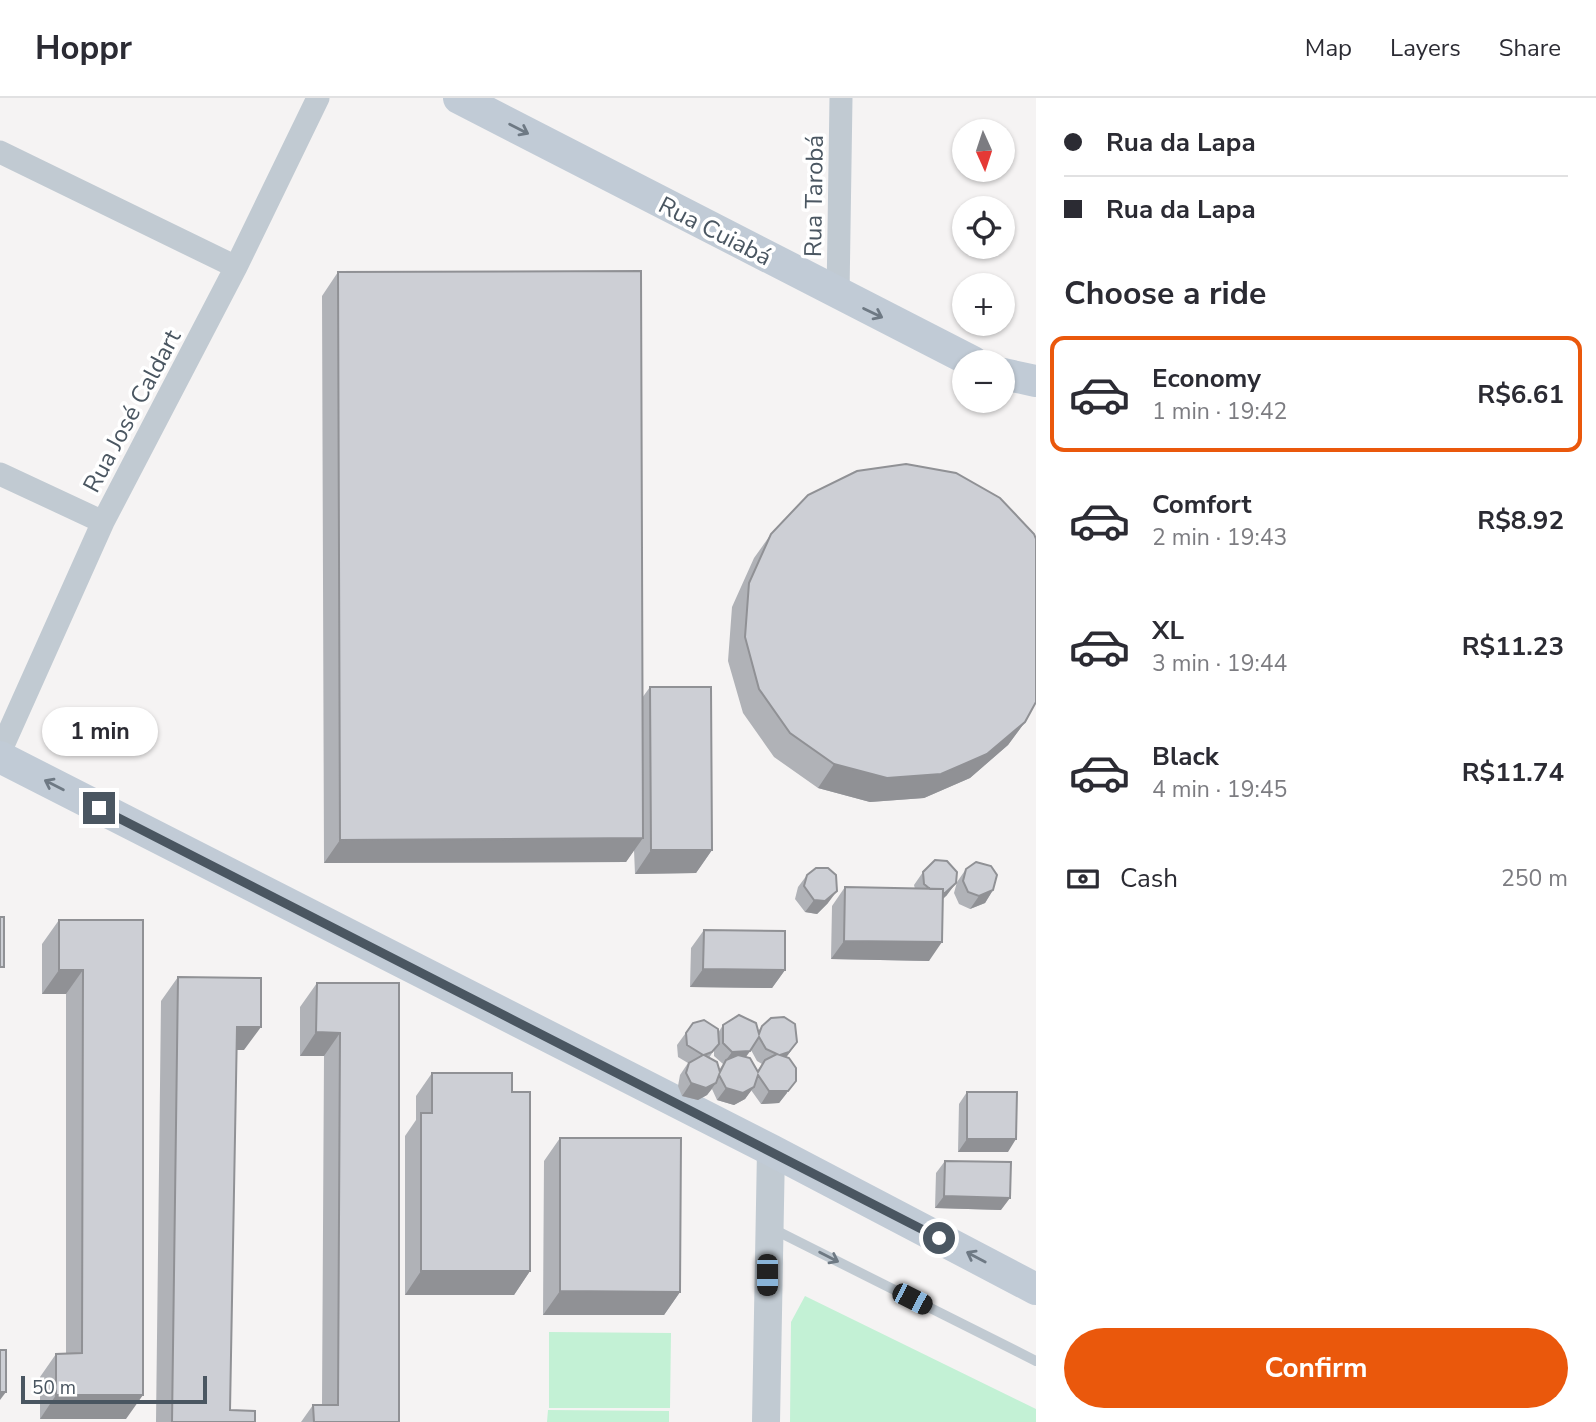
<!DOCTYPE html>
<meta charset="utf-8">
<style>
body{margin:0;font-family:"Nunito Sans",sans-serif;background:#f7f7f7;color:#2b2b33;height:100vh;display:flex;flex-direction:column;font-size:26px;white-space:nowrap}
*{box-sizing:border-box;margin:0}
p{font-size:23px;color:#7c7c81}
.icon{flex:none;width:38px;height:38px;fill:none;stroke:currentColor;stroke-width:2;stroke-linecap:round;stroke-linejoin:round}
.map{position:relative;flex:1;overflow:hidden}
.details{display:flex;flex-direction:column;background:#fff;width:560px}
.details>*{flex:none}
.hud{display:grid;align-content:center;height:154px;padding:0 28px;background:#fff}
.needle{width:46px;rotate:177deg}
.fabs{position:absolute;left:952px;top:21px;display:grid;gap:14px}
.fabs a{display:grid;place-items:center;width:63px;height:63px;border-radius:50%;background:#fff;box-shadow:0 2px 5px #0004;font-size:35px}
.scale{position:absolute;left:21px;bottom:18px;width:186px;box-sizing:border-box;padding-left:7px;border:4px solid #4a5661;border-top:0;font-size:19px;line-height:24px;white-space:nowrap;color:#4a5661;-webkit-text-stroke:5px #fff;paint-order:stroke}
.end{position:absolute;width:32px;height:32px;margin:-16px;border:9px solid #4a5661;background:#fff;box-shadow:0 0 0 4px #fff}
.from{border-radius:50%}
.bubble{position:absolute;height:49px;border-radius:24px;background:#fff;box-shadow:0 2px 5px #0004;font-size:23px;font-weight:700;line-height:49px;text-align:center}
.car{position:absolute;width:21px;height:42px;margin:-21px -10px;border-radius:9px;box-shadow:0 0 5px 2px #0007;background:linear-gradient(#222 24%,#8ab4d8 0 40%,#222 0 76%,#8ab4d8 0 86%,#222 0)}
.hud b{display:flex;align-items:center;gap:24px;height:66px;font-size:26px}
.hud b+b{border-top:2px solid #e1e1e2}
.hud i{width:18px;height:18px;background:#2b2b33}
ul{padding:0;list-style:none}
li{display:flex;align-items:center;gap:21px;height:116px;margin:0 14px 10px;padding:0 14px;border:4px solid transparent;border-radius:14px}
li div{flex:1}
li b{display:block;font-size:26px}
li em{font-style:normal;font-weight:700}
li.selected{border-color:#ea580c}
li>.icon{width:63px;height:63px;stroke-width:1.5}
h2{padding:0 28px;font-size:32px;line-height:84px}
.pay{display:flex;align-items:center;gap:18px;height:77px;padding:0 28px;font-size:26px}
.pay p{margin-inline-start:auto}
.primary-button{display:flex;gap:14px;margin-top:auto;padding:14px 28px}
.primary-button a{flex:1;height:80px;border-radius:42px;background:#ea580c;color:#fff;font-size:28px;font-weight:700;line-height:80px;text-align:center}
header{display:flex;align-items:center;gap:42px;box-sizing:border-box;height:98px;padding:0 35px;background:#fff;border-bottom:2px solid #e1e1e2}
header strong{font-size:33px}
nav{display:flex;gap:38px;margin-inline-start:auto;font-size:24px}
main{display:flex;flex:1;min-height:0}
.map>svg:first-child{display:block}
.green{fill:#c3f1d5}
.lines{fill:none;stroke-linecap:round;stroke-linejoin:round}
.service{stroke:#c1cad2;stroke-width:10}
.minor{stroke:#c1cad2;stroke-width:23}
.tertiary{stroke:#c1cad2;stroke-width:28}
.secondary{stroke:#c1cbd6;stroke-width:32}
.wall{fill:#b0b2b7;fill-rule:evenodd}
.shaded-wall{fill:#909195}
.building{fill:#cdcfd5;stroke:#909195;stroke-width:2}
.oneway{stroke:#6e7984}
.oneway2{stroke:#6e7983}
.route{stroke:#4a5661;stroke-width:9}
.labels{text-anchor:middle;stroke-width:7;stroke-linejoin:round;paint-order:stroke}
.street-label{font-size:24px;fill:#4a5661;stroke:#fff}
</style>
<header>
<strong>Hoppr</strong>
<nav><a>Map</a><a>Layers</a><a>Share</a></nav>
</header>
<main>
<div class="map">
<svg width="1036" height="1324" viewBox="0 0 1036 1324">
<rect width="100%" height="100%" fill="#f5f3f3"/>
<!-- green -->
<path class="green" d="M805,1198L1036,1311V1324H790L791,1224Z
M549,1234L671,1235L670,1310H549Z
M548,1312L669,1313V1324H547Z"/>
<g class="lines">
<!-- service -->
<path class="service" d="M773,1131L1036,1263"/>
<!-- minor -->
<path class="minor" d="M0,54L236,169
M838,197L841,0
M0,376L103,424
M0,654L103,424L236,169L318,0"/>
<!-- tertiary -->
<path class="tertiary" d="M766,1324L771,1052"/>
<!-- secondary -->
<path class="secondary" d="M459,0L973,264
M1003,276L1036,283
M0,659L771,1052L1036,1191"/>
</g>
<!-- wall -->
<path class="wall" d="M338,174L642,600L650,589L712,752L696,775L635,776L634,752L626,764L324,765L322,198Z
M771,436L1025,624L1008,647L970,680L924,700L870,704L818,690L774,659L743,615L728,563L732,509L754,460Z
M966,771L993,792L985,805L970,811L959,806L954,795L957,784Z
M923,774L947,797L943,801L929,863L831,861L832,808L845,789L915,791L914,787Z
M807,777L828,805L817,816L805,814L795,801L798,789Z
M59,822H143L126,1321H40V1279L56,1256L66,1255V896H42V846Z
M704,832L785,872L772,890L690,889L691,850Z
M178,879L244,952H236L230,1312L255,1324H156L161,903Z
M317,885H399V1324H301L313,1307H322L324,958H300V909Z
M693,925L718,935L723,927L758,933L762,928L786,959L787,995L779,1005L761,1006L751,992L745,1001L734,1007L717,1002L712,991L707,997L698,1002L682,998L678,988L680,977L688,965L678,959L677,947ZM714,952V958L723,966L719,972L709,960ZM751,952L757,963L762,966L757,973L746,959Z
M432,975L512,994L530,1173L514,1197H405V1038L416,1022V998Z
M967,994L1008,1054H958L959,1006Z
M560,1040L680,1194L664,1217H543L544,1063Z
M945,1063L1001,1112L935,1110L936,1075Z"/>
<!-- shaded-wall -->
<path class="shaded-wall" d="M1025,624L1008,647L970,680L924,700L870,704L818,690L834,666Z
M643,740L626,764L324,765L340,742Z
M651,752H712L696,775L635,776Z
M956,785L947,797L936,807L933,794Z
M993,792L985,805L970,811L979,798Z
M837,793L828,805L817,816L805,814L814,802Z
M844,843L942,844L929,863L831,861Z
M703,871L785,872L772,890L690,889Z
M59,872H83L66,896H42Z
M237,929H261L244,952H220Z
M316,934L340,935L324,958H300Z
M797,944L788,957L780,966V957Z
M750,953L741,965L723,966L732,954Z
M796,983L779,1005L761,1006L769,993Z
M691,985H716L707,997L698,1002L682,998Z
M754,989L745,1001L734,1007L717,1002L726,990Z
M967,1041H1016L1008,1054H958Z
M944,1098L1010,1100L1001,1112L935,1110Z
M421,1173H530L514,1197H405Z
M560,1193L680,1194L664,1217H543Z
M0,1294H6L0,1302Z
M56,1297H143L126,1321H40Z"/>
<!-- building -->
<path class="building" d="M641,173L643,740L340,742L338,174Z
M906,366L956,375L1000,400L1034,436L1036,441V604L1025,624L987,656L941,676L887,680L834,666L790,635L759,591L745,539L749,485L771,436L808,397L857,373Z
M650,589H711L712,752H651Z
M935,762L947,763L957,774L956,785L945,795H943V791H930L924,786L923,774Z
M976,764L991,768L997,777L993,792L979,798L968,794L963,783L966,771Z
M816,770H828L836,777L837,793L825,803L814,802L804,788L807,777Z
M845,789L943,791L942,844L844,843Z
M0,819H4V869H0Z
M59,822H143V1297H56V1256L82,1255L83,872H59Z
M704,832L785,833V872L703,871Z
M178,879L261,880V929H237L230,1312L255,1313V1324H172Z
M317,885H399V1324H314L313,1307H338L340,935L316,934Z
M739,917L756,925L759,936L762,928L771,920L784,919L795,926L797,944L789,954L780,957L789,960L796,970V983L788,993H769L758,977L754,989L743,995L726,990L719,977L716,985L706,990L691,985L686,975L689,965L703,957L687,947L686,935L693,925L704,922L718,931L719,946L712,954L704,957L717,964L720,974L726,962L738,957L750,960L758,974L765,962L777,956L766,951L759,939L750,953L732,954L723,945V927Z
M432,975H512V994H530V1173H421V1015H432Z
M967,994H1017L1016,1041H967Z
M560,1040H681L680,1194L560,1193Z
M945,1063L1011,1064L1010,1100L944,1098Z
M0,1252H6V1294H0Z"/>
<!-- one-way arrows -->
<defs><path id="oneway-shaft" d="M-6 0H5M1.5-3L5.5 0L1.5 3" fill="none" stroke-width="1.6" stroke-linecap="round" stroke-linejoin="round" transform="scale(1.75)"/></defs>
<g class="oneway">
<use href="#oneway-shaft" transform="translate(519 31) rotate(27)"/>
<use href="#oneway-shaft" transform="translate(873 215) rotate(26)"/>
<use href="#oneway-shaft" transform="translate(54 687) rotate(-153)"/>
<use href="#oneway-shaft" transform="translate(976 1159) rotate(-152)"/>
</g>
<use class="oneway2" href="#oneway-shaft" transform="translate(829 1159) rotate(27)"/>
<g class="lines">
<!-- route -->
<path class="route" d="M99,710L939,1140"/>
</g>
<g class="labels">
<!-- street labels -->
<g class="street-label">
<text transform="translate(814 98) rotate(-89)" y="8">Rua Tarobá</text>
<text transform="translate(715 133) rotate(27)" y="8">Rua Cuiabá</text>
<text transform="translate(132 313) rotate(-62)" y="8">Rua José Caldart</text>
</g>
</g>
</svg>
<div class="fabs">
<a><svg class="needle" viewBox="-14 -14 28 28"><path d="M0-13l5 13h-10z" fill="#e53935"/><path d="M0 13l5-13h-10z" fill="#7c7c81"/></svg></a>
<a><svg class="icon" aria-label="locate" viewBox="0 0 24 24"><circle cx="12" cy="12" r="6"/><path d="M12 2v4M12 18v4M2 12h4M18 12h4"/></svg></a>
<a>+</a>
<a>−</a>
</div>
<div class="scale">50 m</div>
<i class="end from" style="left:939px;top:1140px"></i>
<i class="end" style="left:99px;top:710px"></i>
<div class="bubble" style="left:42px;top:609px;width:116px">1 min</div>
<i class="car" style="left:767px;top:1177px;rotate:180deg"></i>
<i class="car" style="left:912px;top:1201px;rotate:117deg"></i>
</div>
<section class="details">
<div class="hud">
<b><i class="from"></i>Rua da Lapa</b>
<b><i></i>Rua da Lapa</b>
</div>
<h2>Choose a ride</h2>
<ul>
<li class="selected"><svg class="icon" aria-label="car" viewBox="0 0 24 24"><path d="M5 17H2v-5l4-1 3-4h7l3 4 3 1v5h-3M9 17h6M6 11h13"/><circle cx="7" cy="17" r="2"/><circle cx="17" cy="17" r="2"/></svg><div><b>Economy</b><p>1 min · 19:42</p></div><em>R$6.61</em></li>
<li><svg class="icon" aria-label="car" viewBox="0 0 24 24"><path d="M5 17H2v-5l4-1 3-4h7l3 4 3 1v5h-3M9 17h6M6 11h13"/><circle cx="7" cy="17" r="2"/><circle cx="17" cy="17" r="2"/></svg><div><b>Comfort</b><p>2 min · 19:43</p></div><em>R$8.92</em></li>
<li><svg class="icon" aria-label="car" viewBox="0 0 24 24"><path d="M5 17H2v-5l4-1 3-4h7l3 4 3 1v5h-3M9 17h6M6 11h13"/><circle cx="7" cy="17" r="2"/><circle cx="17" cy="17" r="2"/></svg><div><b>XL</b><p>3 min · 19:44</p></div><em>R$11.23</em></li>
<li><svg class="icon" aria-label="car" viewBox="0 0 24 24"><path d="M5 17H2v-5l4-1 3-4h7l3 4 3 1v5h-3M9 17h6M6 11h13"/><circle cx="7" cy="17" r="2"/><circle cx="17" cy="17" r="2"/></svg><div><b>Black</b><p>4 min · 19:45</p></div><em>R$11.74</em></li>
</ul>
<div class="pay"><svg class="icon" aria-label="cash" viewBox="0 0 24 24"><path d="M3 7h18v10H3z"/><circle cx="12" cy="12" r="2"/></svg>Cash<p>250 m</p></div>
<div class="primary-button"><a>Confirm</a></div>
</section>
</main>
